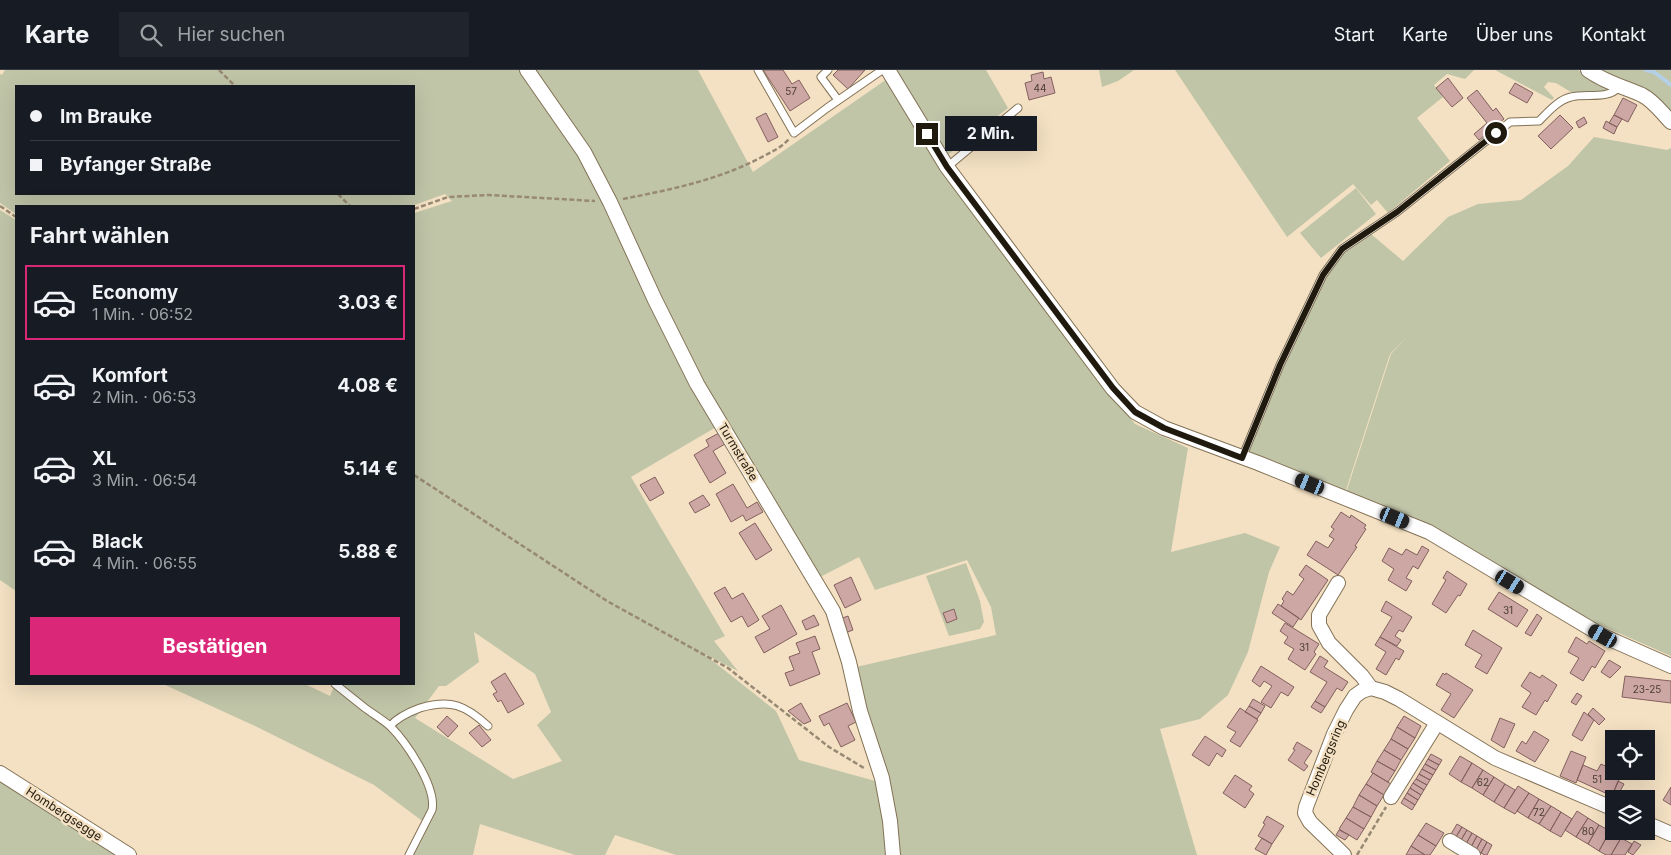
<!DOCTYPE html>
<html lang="de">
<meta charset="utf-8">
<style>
body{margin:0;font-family:Inter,sans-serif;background:#20242c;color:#f1f3f6;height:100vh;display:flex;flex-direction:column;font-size:19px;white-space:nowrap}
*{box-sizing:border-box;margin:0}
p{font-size:16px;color:#9ea1a6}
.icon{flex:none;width:28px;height:28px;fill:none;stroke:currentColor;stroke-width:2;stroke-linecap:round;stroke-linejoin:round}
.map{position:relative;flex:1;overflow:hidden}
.details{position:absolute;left:15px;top:135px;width:400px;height:480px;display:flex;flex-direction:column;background:#171b24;border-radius:0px;box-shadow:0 5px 20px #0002}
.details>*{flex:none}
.hud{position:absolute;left:15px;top:15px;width:400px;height:110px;border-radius:0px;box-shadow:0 5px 20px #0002;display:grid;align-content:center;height:110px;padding:0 15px;background:#171b24}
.buttons{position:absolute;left:1605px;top:660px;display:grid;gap:10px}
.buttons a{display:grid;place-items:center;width:50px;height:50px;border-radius:0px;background:#171b24;box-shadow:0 5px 20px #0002;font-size:25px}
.end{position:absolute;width:22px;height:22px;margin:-11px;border:6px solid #20190e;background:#fff;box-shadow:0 0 0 2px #fff}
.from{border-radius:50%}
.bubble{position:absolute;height:35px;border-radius:0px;background:#171b24;box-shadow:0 5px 20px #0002;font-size:16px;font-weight:700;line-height:35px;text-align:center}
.car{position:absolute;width:15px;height:30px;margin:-15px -8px;border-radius:6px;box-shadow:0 0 4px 1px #0007;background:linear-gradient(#222 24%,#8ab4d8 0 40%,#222 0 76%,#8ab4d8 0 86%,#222 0)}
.hud b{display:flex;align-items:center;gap:18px;height:48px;font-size:19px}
.hud b+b{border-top:1px solid #363941}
.hud i{width:12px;height:12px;background:#f1f3f6}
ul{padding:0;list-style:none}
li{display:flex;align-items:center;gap:15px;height:75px;margin:0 10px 8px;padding:0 5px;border:2px solid transparent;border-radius:0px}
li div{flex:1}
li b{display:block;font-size:19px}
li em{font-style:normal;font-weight:700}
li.active{border-color:#db2777}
li>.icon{width:45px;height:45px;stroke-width:1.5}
h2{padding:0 15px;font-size:22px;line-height:60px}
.cta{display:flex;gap:10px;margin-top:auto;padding:10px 15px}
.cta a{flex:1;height:58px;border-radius:0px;background:#db2777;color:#fff;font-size:20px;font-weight:700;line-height:58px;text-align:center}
header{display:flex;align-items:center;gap:30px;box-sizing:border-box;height:70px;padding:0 25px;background:#171b24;border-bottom:1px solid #363941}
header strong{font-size:24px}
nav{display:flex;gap:28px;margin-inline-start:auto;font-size:18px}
.search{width:350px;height:45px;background:#20242c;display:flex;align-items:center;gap:12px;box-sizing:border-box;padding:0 18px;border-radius:0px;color:#9ea1a6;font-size:19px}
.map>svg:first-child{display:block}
.green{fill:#c0c5a8;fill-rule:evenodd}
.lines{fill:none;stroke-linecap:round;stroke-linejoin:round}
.stream{stroke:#b4d0e6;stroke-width:4}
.building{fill:#cda7a4;stroke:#83605e}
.service-casing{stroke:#837256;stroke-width:9}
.minor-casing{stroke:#837256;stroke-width:16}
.path{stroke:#978973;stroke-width:2.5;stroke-dasharray:5 2.5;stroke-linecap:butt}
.service{stroke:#fff;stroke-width:7}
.minor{stroke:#fff;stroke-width:14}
.route{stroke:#20190e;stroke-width:6}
.labels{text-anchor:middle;stroke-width:5;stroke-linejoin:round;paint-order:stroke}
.number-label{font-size:10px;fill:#4b3c34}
.street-label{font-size:12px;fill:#20190e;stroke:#f4e1c3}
</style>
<header>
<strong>Karte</strong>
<div class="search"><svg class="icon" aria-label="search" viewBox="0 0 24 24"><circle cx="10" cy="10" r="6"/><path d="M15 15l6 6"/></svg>Hier suchen</div>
<nav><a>Start</a><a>Karte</a><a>Über uns</a><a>Kontakt</a></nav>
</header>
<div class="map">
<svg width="1671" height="785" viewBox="0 0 1671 785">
<rect width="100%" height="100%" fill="#f4e1c3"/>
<!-- green -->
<path class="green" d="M5,0H525L569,64L718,356L631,407L725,566L714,571L738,601L704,584L776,641L799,690L879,712L889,785H676L615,765L605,785H575L480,754L473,785H408L425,753L374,715L255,656L163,614H305L330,626L335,614H414V143L452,131L445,124L412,136L388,135L383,136H16V144L0,133V4L2,5ZM16,16H414V124H16ZM474,562L535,604L551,642L537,655L562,691L513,709L415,648L439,616H446L479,592Z
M533,0H698L753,102L887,9L1064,261L1135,354L1188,378L1171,482L1245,463L1280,477L1269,502L1248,582L1228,625L1200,649L1160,659L1197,785H897L856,597L996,565L991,537L967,490L875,520L859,487L820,507L699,306Z
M893,0H986L1008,38L945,87Z
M1099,0H1134L1118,11L1102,17Z
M1175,0H1474L1465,9L1447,4L1434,15L1443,27L1417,48L1450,91L1388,143L1377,130L1371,135L1353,114L1287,167Z
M1495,0H1578L1612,18L1610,21L1574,24L1556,13L1548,12L1544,17L1554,28L1552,30Z
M1594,0H1671V48Z
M1594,67L1667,80L1671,78V586L1605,557L1346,423L1391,284L1407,267L1390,284L1345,423L1247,383L1284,295L1325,207L1344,182L1371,164L1403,191L1448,147L1478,134L1521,130L1568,96Z
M1356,118L1376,144L1321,188L1300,163Z
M0,140L16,150V521L0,510Z
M966,493L980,531L984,552L980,559L949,566L926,506Z
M0,710L119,785H0Z"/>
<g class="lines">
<!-- stream -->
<path class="stream" d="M1646,0L1654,2L1671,15"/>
</g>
<!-- building -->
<path class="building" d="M763,0H783L792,14L799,10L810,28L790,41Z
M838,0H865L848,19L833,5Z
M1043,2L1044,9L1051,7L1055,23L1029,30L1025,13L1032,11L1031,5Z
M1448,8L1463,28L1452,37L1436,18Z
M1515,13L1533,23L1527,33L1509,23Z
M1477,20L1493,41L1496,38L1504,49L1479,70L1474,64L1487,53L1467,28Z
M1623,28L1637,35L1628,52L1614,45Z
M766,43L778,67L768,72L756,48Z
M1560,45L1573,58L1551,79L1538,66Z
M1614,45L1622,49L1617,57L1609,53Z
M1584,47L1587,53L1579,58L1576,52Z
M1606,51L1617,57L1614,64L1603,58Z
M719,363L725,374L713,381L726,403L710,413L694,385L709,376L706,370Z
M655,407L664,423L650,431L640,415Z
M733,414L747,438L757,432L763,442L746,451L743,445L731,452L716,424Z
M703,425L710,435L695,443L689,433Z
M1341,442L1350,448L1351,445L1366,455L1364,458L1366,459L1355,476L1357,477L1338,505L1307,485L1316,471L1328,478L1334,469L1329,466L1334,459L1331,457Z
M755,453L772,480L756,490L739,463Z
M1422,476L1429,480L1418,499L1413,496L1406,508L1412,511L1406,521L1388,510L1394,499L1382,491L1389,478L1402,485L1406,479L1417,485Z
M1306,495L1328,510L1301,550L1281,536L1284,531L1282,529L1287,521L1293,525L1304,509L1299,505Z
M1447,501L1467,514L1460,526L1458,525L1446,543L1432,534L1446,510L1443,508Z
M851,507L861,530L845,538L834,515Z
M725,517L732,529L743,523L759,550L748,557L742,546L731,552L714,523Z
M1499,522L1528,540L1517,557L1488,539Z
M1386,531L1412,547L1403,562L1399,560L1395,566L1401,570L1397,576L1380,567L1392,547L1381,541Z
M1278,534L1299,548L1293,557L1272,543Z
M781,535L797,564L764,583L755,567L770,559L762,546Z
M954,539L957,549L947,553L943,543Z
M1537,544L1542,548L1531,566L1525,563Z
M814,545L819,555L806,560L802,551Z
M848,546L853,560L845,563L840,549Z
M1285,553L1319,574L1314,582L1316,584L1305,600L1288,589L1294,579L1284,573L1288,567L1280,561Z
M1473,560L1502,578L1487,604L1475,597L1482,585L1465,575Z
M815,566L820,579L812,582L820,604L790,616L785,603L794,600L789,587L800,583L796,573Z
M1380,567L1404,581L1399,590L1396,588L1386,605L1376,599L1386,582L1375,575Z
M1576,567L1587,574L1589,571L1605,581L1595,598L1592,596L1583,611L1570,603L1579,588L1568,582Z
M1320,586L1328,591L1324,597L1348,612L1342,621L1337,618L1325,637L1315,631L1327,612L1310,602Z
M1609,590L1621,597L1610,608L1601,602Z
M1261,596L1294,617L1288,626L1281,622L1271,638L1261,632L1272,616L1264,611L1260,617L1252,611Z
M1530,602L1540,608L1542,605L1557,615L1547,632L1545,630L1536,645L1522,637L1531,623L1521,616Z
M505,603L524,634L508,643L501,630L498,632L493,624L497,622L491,612Z
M1443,603L1445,605L1446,603L1473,620L1454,648L1441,640L1451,624L1436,615Z
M1625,606L1671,611V633L1622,627Z
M1577,623L1582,626L1576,635L1571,632Z
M1253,629L1265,636L1261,643L1249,636Z
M1315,631L1325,637L1321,643L1311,637Z
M801,633L811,651L804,654L788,641Z
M847,633L856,652L848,656L855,670L841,677L829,653L824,656L819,646Z
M1249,636L1261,643L1257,649L1245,642Z
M1240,638L1258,650L1240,677L1230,671L1236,662L1227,657Z
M1593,638L1605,649L1599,655L1588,644Z
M1584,642L1594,650L1582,671L1572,665Z
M447,646L458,656L448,667L437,657Z
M1404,646L1421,656L1415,668L1397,657Z
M1500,648L1515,654L1504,678L1491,670Z
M479,655L491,670L482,677L469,663Z
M1397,657L1415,668L1408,679L1391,669Z
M1534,661L1549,670L1535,692L1516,681L1522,671L1526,674Z
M1205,666L1226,680L1222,687L1217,683L1209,696L1192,685Z
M1391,669L1408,679L1401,690L1384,680Z
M1297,672L1312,681L1304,693L1308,696L1304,701L1288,690L1295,680L1293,679Z
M1384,680L1401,690L1395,701L1377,691Z
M1571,681L1586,687L1576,713L1560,706Z
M1431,684L1442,690L1439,695L1428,689Z
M1460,686L1472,693L1461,712L1449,704Z
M1428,689L1439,695L1436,700L1425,694Z
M1377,691L1395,701L1388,712L1371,702Z
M1472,693L1483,700L1472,718L1461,712Z
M1425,694L1436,700L1433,705L1422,699Z
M1601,694L1616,701L1613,708L1619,710L1612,726L1577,710L1583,695L1597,701Z
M1422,699L1433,705L1430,710L1419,704Z
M1483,700L1494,707L1483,725L1472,718Z
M1373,703L1391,714L1384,725L1366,714Z
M1419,704L1430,710L1427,715L1416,709Z
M1235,705L1252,716L1249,720L1254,724L1245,738L1223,723Z
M1494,707L1505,714L1494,732L1483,725Z
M1416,709L1427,715L1424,720L1413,713Z
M1618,711L1624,714L1618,725L1613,723Z
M1413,713L1424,720L1421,725L1410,718Z
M1366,714L1384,725L1377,736L1359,725Z
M1505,714L1515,720L1504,738L1494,732Z
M1518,716L1529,723L1515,744L1504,738Z
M1671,717V735L1663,730Z
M1410,718L1421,725L1418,730L1407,723Z
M1407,723L1418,730L1415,735L1404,728Z
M1529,723L1539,729L1528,748L1517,741Z
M1359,725L1377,736L1371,747L1353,737Z
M1404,728L1415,735L1412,740L1401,733Z
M1539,729L1551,736L1539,754L1528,748Z
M1551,736L1561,742L1550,761L1539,754Z
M1353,737L1371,747L1364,759L1346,748Z
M1577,741L1588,748L1576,767L1565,760Z
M1561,742L1572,749L1561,767L1550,761Z
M1267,746L1284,756L1272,774L1258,766L1265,754L1263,753Z
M1346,748L1364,759L1357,770L1339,759Z
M1588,748L1599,755L1588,774L1576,767Z
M1426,753L1444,763L1436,776L1418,765Z
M1457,754L1462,757L1456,767L1451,764Z
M1599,755L1610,761L1599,781L1588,774Z
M1462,757L1467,760L1461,770L1456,767Z
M1339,760L1349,765L1345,770L1336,765Z
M1467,760L1472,763L1466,774L1461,770Z
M1610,761L1621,768L1611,785H1606L1599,781Z
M1472,763L1477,766L1471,777L1466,774Z
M1418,765L1436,776L1430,785H1425L1411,776Z
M1477,766L1482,769L1476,780L1471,777Z
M1262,768L1272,774L1266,785L1255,779Z
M1621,768L1632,774L1625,785H1611Z
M1482,769L1487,772L1481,783L1476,780Z
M1634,771L1641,775L1633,785L1628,782Z
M1487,772L1492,775L1487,785H1485L1481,783Z
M1411,776L1425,785H1406Z"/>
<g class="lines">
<defs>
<path id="service" d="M758,0L794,63L827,38L882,0
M828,0L821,7L838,30
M947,97L1018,38
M1242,388L1280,295L1323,205L1342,179L1397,142L1510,52L1539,51C1548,42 1558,30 1571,27C1586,23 1608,30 1619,17
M335,614C345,622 355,630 365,638C373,644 382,649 390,656C406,672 437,717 432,740L409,785
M390,656C398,647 409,642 420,638C451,629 465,635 488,656"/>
<path id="minor" d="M527,0L584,82L610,132L655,230L697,314L833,541L849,592L860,641L882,708L890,751L893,785
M888,0L947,97L1113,319L1135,342L1164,358L1258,393L1429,462L1603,566L1671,596
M1588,0C1606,13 1622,16 1642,25C1654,31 1662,43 1671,52
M1338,513L1319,545V555L1329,573L1362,606L1371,618
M0,703L129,785
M1391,727L1437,653
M1646,753L1671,764
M1450,771L1473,785
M1344,785L1310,752L1305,743L1306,737L1334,664L1346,640L1355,626L1362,621L1371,618L1385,622L1399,629L1495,688L1614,739"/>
</defs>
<!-- service casing -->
<use href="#service" class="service-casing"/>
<!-- minor casing -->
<use href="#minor" class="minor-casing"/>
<!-- path -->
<path class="path" d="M219,0L235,16
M338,124L350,136
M623,129C669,120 718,110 760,88C771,82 781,78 789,69
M0,136L16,147
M414,139L448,127L489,125L595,131
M414,405L607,531L728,598L829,677L864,698
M1357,785L1386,737"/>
<!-- service -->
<use href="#service" class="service"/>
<!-- minor -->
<use href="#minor" class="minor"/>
</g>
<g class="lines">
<!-- route -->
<path class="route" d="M927,64L947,97L1113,318L1135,342L1164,358L1242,388L1280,295L1323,205L1342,179L1397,142L1496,63"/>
</g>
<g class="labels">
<!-- number labels -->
<g class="number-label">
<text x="1040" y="22">44</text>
<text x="791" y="25">57</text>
<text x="1508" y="544">31</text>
<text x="1304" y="581">31</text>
<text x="1647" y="623">23-25</text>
<text x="1597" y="713">51</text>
<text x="1483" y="716">62</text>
<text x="1539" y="746">72</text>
<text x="1588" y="765">80</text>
</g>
<!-- street labels -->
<g class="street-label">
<text transform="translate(738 382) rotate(59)" y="4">Turmstraße</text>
<text transform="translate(1326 688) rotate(-67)" y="4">Hombergsring</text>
<text transform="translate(64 744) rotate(33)" y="4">Hombergsegge</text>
</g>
</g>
</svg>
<div class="buttons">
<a><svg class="icon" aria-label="locate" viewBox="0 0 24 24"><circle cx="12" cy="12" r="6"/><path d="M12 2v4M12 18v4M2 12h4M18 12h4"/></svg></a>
<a><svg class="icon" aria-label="layers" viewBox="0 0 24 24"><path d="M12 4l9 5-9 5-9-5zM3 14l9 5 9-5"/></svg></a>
</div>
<i class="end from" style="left:1496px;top:63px"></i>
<i class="end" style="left:927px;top:64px"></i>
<div class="bubble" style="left:945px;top:46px;width:92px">2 Min.</div>
<i class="car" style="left:1310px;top:414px;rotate:292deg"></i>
<i class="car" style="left:1395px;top:448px;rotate:112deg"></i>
<i class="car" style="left:1510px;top:512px;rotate:121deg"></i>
<i class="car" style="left:1603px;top:566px;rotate:300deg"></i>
<div class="hud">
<b><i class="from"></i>Im Brauke</b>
<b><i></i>Byfanger Straße</b>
</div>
<section class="details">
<h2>Fahrt wählen</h2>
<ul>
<li class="active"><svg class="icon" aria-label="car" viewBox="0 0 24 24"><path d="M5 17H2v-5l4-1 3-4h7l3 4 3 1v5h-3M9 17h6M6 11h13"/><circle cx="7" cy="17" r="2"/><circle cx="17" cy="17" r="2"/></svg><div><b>Economy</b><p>1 Min. · 06:52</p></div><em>3.03 €</em></li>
<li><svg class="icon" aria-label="car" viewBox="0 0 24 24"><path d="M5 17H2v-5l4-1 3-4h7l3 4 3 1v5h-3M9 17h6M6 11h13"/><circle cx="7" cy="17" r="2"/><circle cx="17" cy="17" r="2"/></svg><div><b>Komfort</b><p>2 Min. · 06:53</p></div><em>4.08 €</em></li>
<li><svg class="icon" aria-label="car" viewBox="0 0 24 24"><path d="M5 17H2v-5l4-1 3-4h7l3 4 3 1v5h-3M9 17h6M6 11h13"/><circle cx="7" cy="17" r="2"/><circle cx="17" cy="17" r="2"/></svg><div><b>XL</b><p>3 Min. · 06:54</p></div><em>5.14 €</em></li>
<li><svg class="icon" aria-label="car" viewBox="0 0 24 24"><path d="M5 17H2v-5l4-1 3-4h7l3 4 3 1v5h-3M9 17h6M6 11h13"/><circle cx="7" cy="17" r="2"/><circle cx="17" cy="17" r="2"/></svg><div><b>Black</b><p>4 Min. · 06:55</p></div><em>5.88 €</em></li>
</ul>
<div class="cta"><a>Bestätigen</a></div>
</section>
</div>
